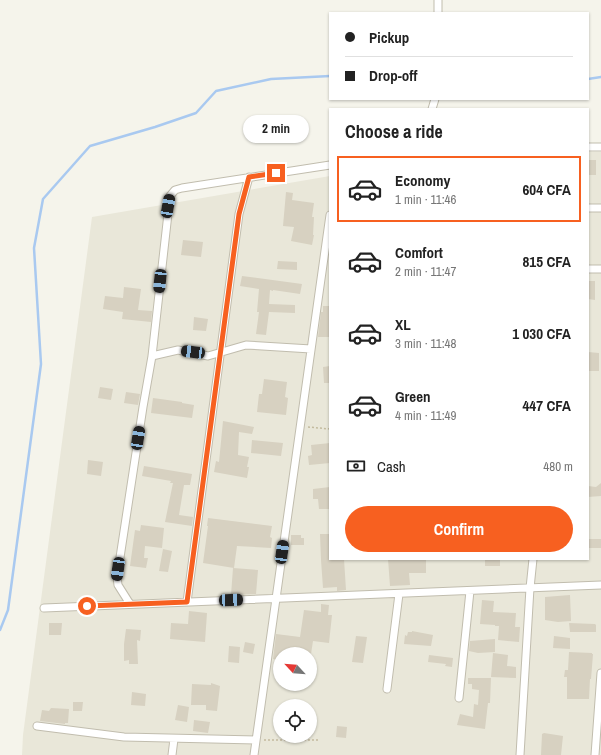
<!DOCTYPE html>
<meta charset="utf-8">
<style>
body{margin:0;font-family:"Archivo Narrow",sans-serif;background:#f6f6f6;color:#222;height:100vh;display:flex;flex-direction:column;font-size:15px;white-space:nowrap}
*{box-sizing:border-box;margin:0}
p{font-size:13px;color:#767676}
.icon{flex:none;width:22px;height:22px;fill:none;stroke:currentColor;stroke-width:2;stroke-linecap:round;stroke-linejoin:round}
.map{position:relative;flex:1;overflow:hidden}
.sheet{position:absolute;left:329px;top:108px;width:260px;height:452px;display:flex;flex-direction:column;background:#fff;border-radius:0px;box-shadow:0 1px 3px #0004}
.sheet>*{flex:none}
.hud{position:absolute;left:329px;top:12px;width:260px;height:88px;border-radius:0px;box-shadow:0 1px 3px #0004;display:grid;align-content:center;height:88px;padding:0 16px;background:#fff}
.needle{width:26px;rotate:296deg}
.tools{position:absolute;left:273px;top:647px;display:grid;gap:8px}
.tools a{display:grid;place-items:center;width:44px;height:44px;border-radius:50%;background:#fff;box-shadow:0 1px 3px #0004;font-size:20px}
.end{position:absolute;width:18px;height:18px;margin:-9px;border:5px solid #f76020;background:#fff;box-shadow:0 0 0 2px #fff}
.from{border-radius:50%}
.bubble{position:absolute;height:28px;border-radius:14px;background:#fff;box-shadow:0 1px 3px #0004;font-size:13px;font-weight:800;line-height:28px;text-align:center}
.car{position:absolute;width:12px;height:24px;margin:-12px -6px;border-radius:5px;box-shadow:0 0 3px 1px #0007;background:linear-gradient(#222 24%,#8ab4d8 0 40%,#222 0 76%,#8ab4d8 0 86%,#222 0)}
.hud b{display:flex;align-items:center;gap:14px;height:38px;font-size:15px}
.hud b+b{border-top:1px solid #e0e0e0}
.hud i{width:10px;height:10px;background:#222}
ul{padding:0;list-style:none}
li{display:flex;align-items:center;gap:12px;height:66px;margin:0 8px 6px;padding:0 8px;border:2px solid transparent;border-radius:0px}
li div{flex:1}
li b{display:block;font-size:15px}
li em{font-style:normal;font-weight:800}
li.active{border-color:#f76020}
li>.icon{width:36px;height:36px;stroke-width:1.5}
h2{padding:0 16px;font-size:18px;line-height:48px}
.pay{display:flex;align-items:center;gap:10px;height:44px;padding:0 16px;font-size:15px}
.pay p{margin-inline-start:auto}
.action{display:flex;gap:8px;margin-top:auto;padding:8px 16px}
.action a{flex:1;height:46px;border-radius:24px;background:#f76020;color:#fff;font-size:16px;font-weight:800;line-height:46px;text-align:center}
.map>svg:first-child{display:block}
.residential{fill:#e9e7d9;fill-rule:evenodd}
.lines{fill:none;stroke-linecap:round;stroke-linejoin:round}
.stream{stroke:#a9c9f0;stroke-width:2.5}
.building{fill:#d7d1c1}
.street-casing{stroke:#c1bdae;stroke-width:9}
.path{stroke:#c3bb9f;stroke-width:1.5;stroke-dasharray:2 2;stroke-linecap:butt}
.street{stroke:#fff;stroke-width:7}
.route{stroke:#f76020;stroke-width:5}
</style>
<div class="map">
<svg width="601" height="755" viewBox="0 0 601 755">
<rect width="100%" height="100%" fill="#f5f4eb"/>
<!-- residential -->
<path class="residential" d="M588,152H601V755H22L23,735L92,217L330,176V559H588ZM280,654H310V684H280ZM280,706H310V736H280Z"/>
<g class="lines">
<!-- stream -->
<path class="stream" d="M588,79L601,77
M0,630L8,610L41,364L34,248L43,199L90,146L155,127L196,113L216,91L271,79L330,76"/>
</g>
<!-- building -->
<path class="building" d="M588,160H596V175H588Z
M286,192L293,193L292,200L314,203L312,217H314L313,235H314L312,245L291,241L294,227L283,226Z
M183,240L203,242L201,257L181,255Z
M278,261L297,262V270L277,269Z
M242,276L302,284L300,294L273,290V291L270,290L269,304L295,305V313L269,312L266,335L256,334L259,312H257L259,289L240,286Z
M588,281H595V300L588,299Z
M124,287L141,289L138,310L152,311L151,322L122,319L123,312L103,309L105,296L123,298Z
M323,306H330V337H318L321,312H323Z
M194,317L208,319L206,331L193,330Z
M588,352L599,353V371H588Z
M330,366V383H324L323,367Z
M264,379L287,382L285,397L288,398L286,415L257,412L259,394H262Z
M100,387L113,389L111,400L98,398Z
M126,392L140,394L138,405L124,403Z
M153,398L182,402V403L194,405L192,418L151,413Z
M223,421L254,427L252,434L239,432L238,455L249,457L247,467H249L247,478L214,472L216,461L219,462Z
M252,440L283,443L281,456L251,453Z
M330,443V463L309,465L308,456L312,455L311,445Z
M88,460L103,462L101,476L87,474Z
M144,466L192,474L190,485H184L179,515L193,517L192,526L165,522L173,483H170L171,481L142,476Z
M601,483V496L588,497V486L596,487Z
M330,487V509H319L318,499H313V489Z
M208,518L272,526L270,537L272,538L271,548L237,546L234,568L203,563L208,526H207Z
M141,525L164,528L162,548L145,546L144,558H148L146,568L130,566L135,530L140,531Z
M320,534H330V559H344L346,590L337,591V587L323,588L321,560Z
M291,535H301V538H304V545H291Z
M588,539H601V548H588Z
M163,549L172,551L168,572L159,571Z
M388,559H426V573H409L410,585L390,586Z
M485,559H500V566H485Z
M233,568L258,570L256,594L231,595Z
M570,595L571,621L558,622L545,620V597Z
M482,600L494,601L493,612L516,613L515,627H520L519,642L498,640L499,626H495V625L480,624Z
M321,604L329,605L328,615H332L329,643L313,641L311,654H280L279,660L273,659L276,634L300,637L304,610L321,612Z
M189,611L207,613L205,642L170,639L171,623L188,624Z
M49,623H62L61,635H49Z
M569,623L595,624L596,625V632H570Z
M126,629L141,630L140,641L137,640L138,664H129V660L124,661V644Z
M412,631L433,635L431,646L404,644L405,635L407,636L408,632H412Z
M356,636L367,637L363,663L352,662Z
M554,636L570,638V649L553,648Z
M495,639V652L478,653L469,651L470,641Z
M245,642L255,644L253,654L243,652Z
M229,646L240,647L239,663L228,662Z
M569,652L592,653V654H593L591,679H590L589,699H567V677H564L565,670H568Z
M493,653L508,655L507,666L516,667V678L491,677Z
M429,655L453,658L452,667L445,666L446,664L428,662Z
M468,678H491L490,703H488L485,729L457,725L460,714L473,717L474,704L478,705L479,690L472,689V684H468Z
M211,683L220,686L217,711L206,710V705H191L192,684L211,685Z
M132,692L146,694L145,706L131,705Z
M73,702H83L82,711H73Z
M178,705L189,707L187,722L175,720Z
M51,708L69,709L68,723H65V724L40,721L42,710L49,711Z
M194,720L210,722L208,733L193,731Z
M337,726L347,727L346,738L336,737Z
M544,733L563,736L561,755H541L542,734Z"/>
<g class="lines">
<defs>
<path id="street" d="M438,13V0
M432,109L435,99
M588,147H601
M588,208H601
M588,269H601
M152,356L178,350L208,356L246,345L311,349
M187,602L239,214L249,177
M130,604L118,585L117,577L143,407L152,356L170,196L175,190L182,188L330,165
M44,608L601,585
M387,689L399,594
M459,698L470,591
M37,726L124,737L256,740
M172,755L174,739
M254,755L330,215
M520,755L530,588L533,559
M595,755L601,673"/>
</defs>
<!-- street casing -->
<use href="#street" class="street-casing"/>
<!-- path -->
<path class="path" d="M308,427L330,429
M264,740H318"/>
<!-- street -->
<use href="#street" class="street"/>
</g>
<g class="lines">
<!-- route -->
<path class="route" d="M87,606L187,602L239,214L249,177L276,173"/>
</g>
</svg>
<div class="tools">
<a><svg class="needle" viewBox="-14 -14 28 28"><path d="M0-13l5 13h-10z" fill="#e53935"/><path d="M0 13l5-13h-10z" fill="#767676"/></svg></a>
<a><svg class="icon" aria-label="locate" viewBox="0 0 24 24"><circle cx="12" cy="12" r="6"/><path d="M12 2v4M12 18v4M2 12h4M18 12h4"/></svg></a>
</div>
<i class="end from" style="left:87px;top:606px"></i>
<i class="end" style="left:276px;top:173px"></i>
<div class="bubble" style="left:243px;top:115px;width:66px">2 min</div>
<i class="car" style="left:168px;top:206px;rotate:10deg"></i>
<i class="car" style="left:160px;top:281px;rotate:186deg"></i>
<i class="car" style="left:193px;top:352px;rotate:277deg"></i>
<i class="car" style="left:138px;top:438px;rotate:9deg"></i>
<i class="car" style="left:282px;top:552px;rotate:8deg"></i>
<i class="car" style="left:118px;top:569px;rotate:188deg"></i>
<i class="car" style="left:231px;top:600px;rotate:88deg"></i>
<div class="hud">
<b><i class="from"></i>Pickup</b>
<b><i></i>Drop-off</b>
</div>
<section class="sheet">
<h2>Choose a ride</h2>
<ul>
<li class="active"><svg class="icon" aria-label="car" viewBox="0 0 24 24"><path d="M5 17H2v-5l4-1 3-4h7l3 4 3 1v5h-3M9 17h6M6 11h13"/><circle cx="7" cy="17" r="2"/><circle cx="17" cy="17" r="2"/></svg><div><b>Economy</b><p>1 min · 11:46</p></div><em>604 CFA</em></li>
<li><svg class="icon" aria-label="car" viewBox="0 0 24 24"><path d="M5 17H2v-5l4-1 3-4h7l3 4 3 1v5h-3M9 17h6M6 11h13"/><circle cx="7" cy="17" r="2"/><circle cx="17" cy="17" r="2"/></svg><div><b>Comfort</b><p>2 min · 11:47</p></div><em>815 CFA</em></li>
<li><svg class="icon" aria-label="car" viewBox="0 0 24 24"><path d="M5 17H2v-5l4-1 3-4h7l3 4 3 1v5h-3M9 17h6M6 11h13"/><circle cx="7" cy="17" r="2"/><circle cx="17" cy="17" r="2"/></svg><div><b>XL</b><p>3 min · 11:48</p></div><em>1 030 CFA</em></li>
<li><svg class="icon" aria-label="car" viewBox="0 0 24 24"><path d="M5 17H2v-5l4-1 3-4h7l3 4 3 1v5h-3M9 17h6M6 11h13"/><circle cx="7" cy="17" r="2"/><circle cx="17" cy="17" r="2"/></svg><div><b>Green</b><p>4 min · 11:49</p></div><em>447 CFA</em></li>
</ul>
<div class="pay"><svg class="icon" aria-label="cash" viewBox="0 0 24 24"><path d="M3 7h18v10H3z"/><circle cx="12" cy="12" r="2"/></svg>Cash<p>480 m</p></div>
<div class="action"><a>Confirm</a></div>
</section>
</div>
